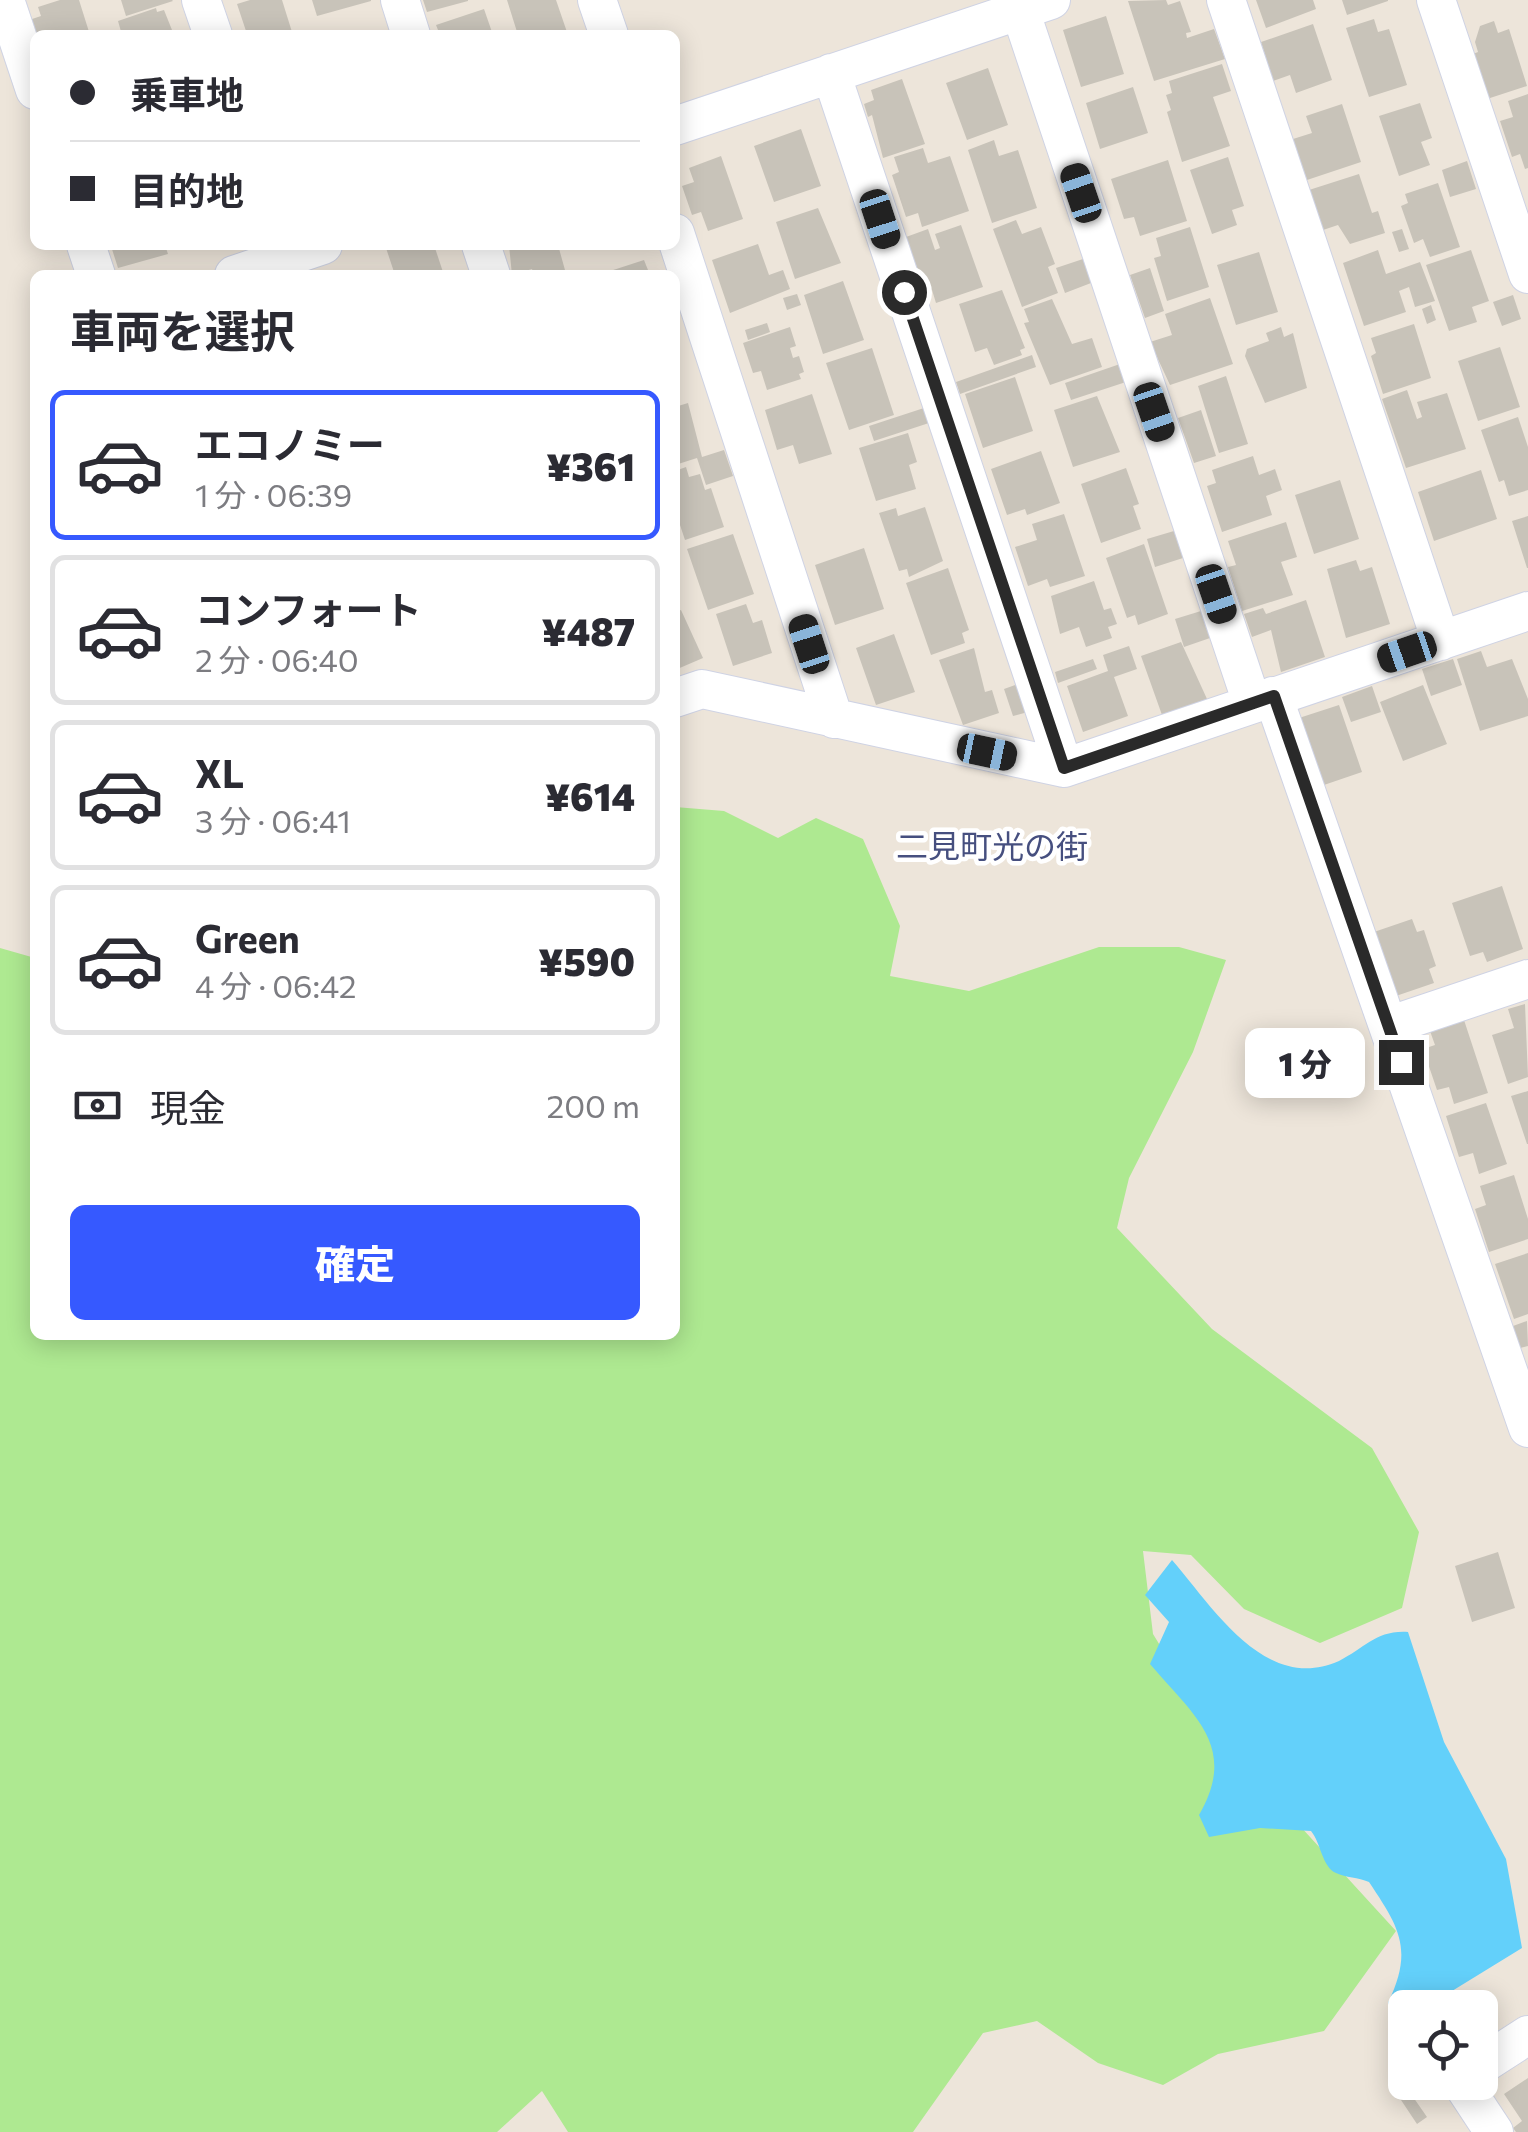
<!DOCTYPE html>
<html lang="ja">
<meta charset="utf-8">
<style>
body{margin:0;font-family:Commissioner,"Noto Sans JP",sans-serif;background:#f7f7f7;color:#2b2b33;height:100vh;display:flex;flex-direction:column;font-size:38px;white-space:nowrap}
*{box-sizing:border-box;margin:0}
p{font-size:32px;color:#7c7c81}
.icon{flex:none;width:55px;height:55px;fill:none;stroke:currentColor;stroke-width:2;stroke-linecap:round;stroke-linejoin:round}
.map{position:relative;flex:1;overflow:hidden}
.side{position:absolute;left:30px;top:270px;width:650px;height:1070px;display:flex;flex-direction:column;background:#fff;border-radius:15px;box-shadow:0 5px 25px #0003}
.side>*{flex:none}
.banner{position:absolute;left:30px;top:30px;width:650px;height:220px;border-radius:15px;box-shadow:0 5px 25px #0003;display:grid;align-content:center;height:220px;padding:0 40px;background:#fff}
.fabs{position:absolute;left:1388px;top:1990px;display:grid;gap:20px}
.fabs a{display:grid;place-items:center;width:110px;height:110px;border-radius:15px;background:#fff;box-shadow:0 5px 25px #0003;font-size:50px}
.end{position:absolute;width:45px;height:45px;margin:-22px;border:12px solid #2a2a2a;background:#fff;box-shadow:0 0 0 5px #fff}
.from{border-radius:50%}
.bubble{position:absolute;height:70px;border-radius:15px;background:#fff;box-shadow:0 5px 25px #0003;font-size:32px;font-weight:800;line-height:70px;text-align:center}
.car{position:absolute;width:30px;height:60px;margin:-30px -15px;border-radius:12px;box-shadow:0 0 8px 2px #0007;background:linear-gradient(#222 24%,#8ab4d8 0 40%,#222 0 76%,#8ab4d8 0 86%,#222 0)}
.banner b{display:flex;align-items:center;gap:35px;height:95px;font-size:38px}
.banner b+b{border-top:2px solid #e1e1e2}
.banner i{width:25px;height:25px;background:#2b2b33}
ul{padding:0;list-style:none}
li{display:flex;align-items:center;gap:30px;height:150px;margin:0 20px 15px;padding:0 20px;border:5px solid #e1e1e2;border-radius:15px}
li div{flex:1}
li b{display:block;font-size:38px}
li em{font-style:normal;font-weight:800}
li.current{border-color:#3659ff}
li>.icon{width:90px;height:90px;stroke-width:1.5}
h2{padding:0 40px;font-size:45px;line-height:120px}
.pay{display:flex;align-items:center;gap:25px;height:110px;padding:0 40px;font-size:38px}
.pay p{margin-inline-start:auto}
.cta{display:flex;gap:20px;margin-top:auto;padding:20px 40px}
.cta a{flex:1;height:115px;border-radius:15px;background:#3659ff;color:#fff;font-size:40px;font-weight:800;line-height:115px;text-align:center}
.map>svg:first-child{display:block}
.green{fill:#aee991}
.water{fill:#63d0fa}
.building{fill:#c8c3b9}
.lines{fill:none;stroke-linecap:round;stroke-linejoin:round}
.minor-casing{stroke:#cfd3e4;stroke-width:40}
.minor{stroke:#fff;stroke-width:38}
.route{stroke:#2a2a2a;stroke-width:12}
.labels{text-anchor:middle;stroke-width:9;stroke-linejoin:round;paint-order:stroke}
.quarter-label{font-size:32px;fill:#464f7f;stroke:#fff}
</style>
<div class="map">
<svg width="1528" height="2132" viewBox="0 0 1528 2132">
<rect width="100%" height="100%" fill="#ede5da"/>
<!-- green -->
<path class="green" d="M675,807L724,811L778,838L816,818L863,839L900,926L890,976L969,991L1099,947H1179L1226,960L1193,1052L1129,1178L1117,1228L1212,1329L1372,1448L1419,1532L1402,1608L1320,1643L1244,1609L1191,1555L1143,1551L1153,1634L1212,1730L1396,1931L1324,2031L1218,2054L1163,2085L1098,2063L1037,2021L983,2033L913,2132H568L542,2091L497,2132H0V948L35,958V1335H675Z"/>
<!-- water -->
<path class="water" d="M1172,1560C1213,1607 1265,1694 1339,1661C1365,1648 1376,1630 1408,1632L1444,1742L1506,1859L1522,1948L1426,2007L1405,2008V2021L1399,2025L1388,2003C1414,1949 1399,1927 1369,1882C1358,1877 1346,1878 1336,1873C1322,1867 1321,1843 1311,1831L1260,1828L1209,1837L1199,1815C1239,1746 1193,1715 1150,1664L1169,1622L1145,1595Z"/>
<!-- building -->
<path class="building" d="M60,0H79L90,35H34L29,20L41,16L38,7Z
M121,0H172L173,1L126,16Z
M250,0H282L292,32L298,35H235L246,31L237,4Z
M312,0H371V1L317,16Z
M423,0H468V1L427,12Z
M507,0H556L568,35H518Z
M1166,0L1168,5L1180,1L1191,32L1186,33L1187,38L1214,29L1225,59L1154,81L1128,1Z
M1256,0H1313L1316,9L1266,28Z
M1342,0H1388V1L1347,15Z
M156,8L157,12L164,10L174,35H122L118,21Z
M484,9L493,35H440L436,25Z
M1106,16L1124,74L1081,87L1063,30Z
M1374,19L1378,32L1389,29L1407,85L1369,97L1346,28Z
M1494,21L1498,33L1509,29L1527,86L1487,99L1473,54L1478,52L1475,42L1480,26Z
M1313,24L1332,80L1296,93L1290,75L1273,81L1261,42Z
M1222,64L1231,91L1213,97L1230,146L1182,162L1167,112L1171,110L1166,95L1172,93L1169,81Z
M988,68L1008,125L967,140L946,83Z
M902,79L925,144L883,158L872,115L868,117L864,104L874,100L871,90Z
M1133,87L1148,133L1100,149L1086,103Z
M1528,94V168L1525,169L1520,154L1512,157L1500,121L1513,117L1508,101Z
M1420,103L1432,138L1421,142L1430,165L1399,176L1379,116Z
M1342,104L1361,162L1307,180L1293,139L1312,133L1306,116Z
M801,129L821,186L774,202L754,146Z
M994,140L999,156L1018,150L1037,208L992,223L968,150Z
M923,148L928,163L950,156L969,211L922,227L918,213L906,217L892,175L899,172L894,157Z
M721,156L743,219L708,231L701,212L692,215L682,186L694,182L689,168Z
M1228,157L1244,206L1232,210L1237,225L1212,234L1190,170Z
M1168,160L1187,221L1140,236L1134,217L1124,219L1111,179Z
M1467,161L1476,189L1450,197L1442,170Z
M1359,174L1372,213L1378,211L1385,233L1350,244L1338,225L1323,230L1309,190Z
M1438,183L1460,247L1430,257L1423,239L1414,243L1401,206L1408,203L1405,194Z
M818,208L841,263L795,279L776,222Z
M1016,220L1022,234L1041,227L1055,264L1048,267L1058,293L1022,307L993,229Z
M961,225L983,287L936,303L932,290L926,293L906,237L928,229L935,250L940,248L935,234Z
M1190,227L1209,287L1167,301L1154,258L1161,256L1156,238Z
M1402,229L1409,249L1399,252L1392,232Z
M758,244L769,275L783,270L790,289L730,313L712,260Z
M165,245L168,254L118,268L111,246Z
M395,245H434L444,275H395L386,248Z
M509,245H558L565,270L534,275L532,269L512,275Z
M1378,250L1386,274L1420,262L1435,301L1415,307L1409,287L1399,291L1406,312L1364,326L1343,263Z
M1471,250L1489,301L1472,307L1477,322L1449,331L1426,265Z
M1259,252L1278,312L1236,325L1217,265Z
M1083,259L1091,283L1065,293L1056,268Z
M644,260L650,275H601V274Z
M1150,268L1164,311L1145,318L1130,275Z
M843,281L864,340L823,354L804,295Z
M1002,290L1025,348L1020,350L1022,355L994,365L987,348L975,352L959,304Z
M797,294L801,305L787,310L783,298Z
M1513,295L1521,319L1502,326L1493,302Z
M1210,298L1233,364L1170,385L1150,342L1172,335L1165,314Z
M1052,299L1072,344L1092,338L1102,367L1050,385L1024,323L1029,322L1024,309Z
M1431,305L1436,320L1427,324L1422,309Z
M767,323L770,332L748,340L745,330Z
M1414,324L1431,378L1383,394L1371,356L1376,353L1371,338Z
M790,327L796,346L790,348L793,358L799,356L804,372L799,374L801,379L767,390L761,371L753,373L743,343Z
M1281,327L1284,337L1293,333L1307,388L1265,403L1245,356L1247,349L1269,341L1266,333Z
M1500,347L1520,407L1478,421L1458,361Z
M872,348L894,415L849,430L826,363Z
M1032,355L1036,367L960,394L956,382Z
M1120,364L1126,382L1071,400L1065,383Z
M1226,376L1248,444L1219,453L1198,386Z
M1015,377L1033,431L983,448L965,394Z
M1407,390L1417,419L1422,417L1417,402L1447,393L1466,449L1406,468L1382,399Z
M812,394L832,454L799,464L793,445L777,450L765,410Z
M1097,396L1120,452L1073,467L1054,410Z
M688,403L702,457L724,450L733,476L706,485L697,458L675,465V407Z
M924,408L929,423L874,441L869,426Z
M1201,410L1216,456L1194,463L1178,418Z
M1518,417L1528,447V490L1509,496L1504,480L1499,482L1481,430Z
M908,433L917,462L909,465L916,489L876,501L859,448Z
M1041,451L1060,503L1027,515L1025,509L1007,515L991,469Z
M1253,456L1259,475L1275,469L1282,490L1266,496L1272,515L1222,532L1207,486L1216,483L1212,470Z
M686,467L689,477L700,474L705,490L711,488L724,527L685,540L675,510V471Z
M1126,468L1139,504L1133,506L1141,529L1101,543L1081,484Z
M1481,470L1497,519L1434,541L1418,492Z
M1340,480L1359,539L1314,554L1295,495Z
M925,507L943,561L909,577L907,569L899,571L879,513L896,508L898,516Z
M1064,514L1085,576L1050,587L1047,579L1028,586L1015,547L1037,540L1032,524Z
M1528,516V568H1527L1512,521Z
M1286,522L1297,557L1281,562L1293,595L1242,611L1228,567L1236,565L1228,541Z
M1174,531L1183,558L1155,567L1147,539Z
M733,534L754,594L708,610L687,549Z
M1144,544L1168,614L1138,625L1135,615L1127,618L1106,558Z
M864,548L884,609L835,625L815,565Z
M1356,560L1360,571L1372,567L1390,624L1346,638L1327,569Z
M948,568L969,630L962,633L965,643L931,655L906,583Z
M1094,581L1104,610L1111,608L1117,624L1108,627L1112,638L1086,647L1079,627L1060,634L1051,596Z
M1306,600L1325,657L1281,672L1271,630L1252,637L1244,614L1263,608L1266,614Z
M746,604L753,623L762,620L772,653L733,666L716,614Z
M681,610L703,658L675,670V612Z
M1201,611L1210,638L1184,647L1175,619Z
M894,634L915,692L876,705L856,648Z
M1181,642L1207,699L1162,715L1141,656Z
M1129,646L1137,669L1114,677L1128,716L1083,732L1067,686L1108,671L1103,655Z
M974,648L985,692L992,690L999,713L963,725L939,660Z
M1481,651L1487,667L1512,659L1528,699V716L1480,731L1457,659Z
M1093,659L1097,669L1058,683L1055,672Z
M1453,659L1462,685L1431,696L1422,669Z
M1018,684L1028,712L1013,716L1004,689Z
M1423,685L1447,744L1403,761L1380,702Z
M1372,686L1381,712L1351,722L1342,697Z
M1339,705L1362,772L1321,786L1299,718Z
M1502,886L1523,949L1487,962L1483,952L1470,956L1452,903Z
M1412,919L1417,932L1424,930L1436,966L1429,969L1434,983L1393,997L1371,933Z
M1525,1004L1528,1077L1508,1084L1492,1035L1514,1028L1508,1009Z
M1464,1020L1488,1093L1454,1104L1449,1087L1437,1090L1423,1049L1435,1045L1430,1031Z
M1528,1091V1144H1527L1511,1096Z
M1486,1103L1507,1164L1479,1174L1473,1153L1459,1157L1446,1116Z
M1514,1175L1528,1219V1239L1489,1252L1475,1209L1486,1205L1480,1186Z
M1528,1253V1314L1514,1319L1495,1264Z
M1527,1321L1528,1346L1520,1348L1513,1326Z
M1498,1552L1515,1608L1472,1622L1455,1566Z
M1528,2078V2132H1516L1513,2128L1522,2121L1504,2094Z
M1411,2094L1427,2117L1417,2124L1401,2100Z"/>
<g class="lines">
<defs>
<path id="minor" d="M5,0L35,90
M201,0L213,35
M400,0L411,35
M597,0L609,35
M1226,0L1441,641
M1436,0L1528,274
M1020,10L1252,703
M831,73L1064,768
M675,126L1051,0
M675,233L834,719
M86,245L96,275
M481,245L491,275
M234,275L323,245
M1273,696L1388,1026
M675,698L702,689L1064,768L1528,611
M1528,979L1388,1026L1528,1428
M1480,2066L1528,2035
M1461,2082L1494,2132"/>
</defs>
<!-- minor casing -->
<use href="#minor" class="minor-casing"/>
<!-- minor -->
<use href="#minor" class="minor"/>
</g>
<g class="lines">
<!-- route -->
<path class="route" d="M904,292L1064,768L1274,696L1401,1062"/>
</g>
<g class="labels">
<!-- quarter labels -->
<g class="quarter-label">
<text x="992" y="858">二見町光の街</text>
</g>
</g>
</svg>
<div class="fabs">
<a><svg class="icon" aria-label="locate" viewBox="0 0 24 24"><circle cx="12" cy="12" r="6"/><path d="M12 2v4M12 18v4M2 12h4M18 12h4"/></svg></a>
</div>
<i class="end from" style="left:904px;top:292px"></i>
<i class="end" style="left:1401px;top:1062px"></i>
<div class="bubble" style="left:1245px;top:1028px;width:120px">1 分</div>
<i class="car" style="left:1081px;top:193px;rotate:341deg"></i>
<i class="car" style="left:880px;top:219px;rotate:162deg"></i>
<i class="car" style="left:1154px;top:412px;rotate:161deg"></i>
<i class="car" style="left:1216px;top:594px;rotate:161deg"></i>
<i class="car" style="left:809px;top:644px;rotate:342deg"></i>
<i class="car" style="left:1407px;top:652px;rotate:251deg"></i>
<i class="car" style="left:987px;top:752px;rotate:102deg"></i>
<div class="banner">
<b><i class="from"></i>乗車地</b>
<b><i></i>目的地</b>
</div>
<section class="side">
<h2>車両を選択</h2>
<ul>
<li class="current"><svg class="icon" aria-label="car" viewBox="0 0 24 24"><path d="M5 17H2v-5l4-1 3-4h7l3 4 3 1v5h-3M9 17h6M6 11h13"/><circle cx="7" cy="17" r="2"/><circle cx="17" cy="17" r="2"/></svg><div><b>エコノミー</b><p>1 分 · 06:39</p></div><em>¥361</em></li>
<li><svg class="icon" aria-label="car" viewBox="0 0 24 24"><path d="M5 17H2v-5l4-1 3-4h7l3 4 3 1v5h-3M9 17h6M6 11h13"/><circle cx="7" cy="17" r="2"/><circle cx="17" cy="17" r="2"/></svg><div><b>コンフォート</b><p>2 分 · 06:40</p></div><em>¥487</em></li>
<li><svg class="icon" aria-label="car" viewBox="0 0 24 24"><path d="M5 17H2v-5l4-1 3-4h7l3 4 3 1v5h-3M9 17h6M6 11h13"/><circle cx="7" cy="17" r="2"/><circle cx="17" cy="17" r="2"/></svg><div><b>XL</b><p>3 分 · 06:41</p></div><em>¥614</em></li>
<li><svg class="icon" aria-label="car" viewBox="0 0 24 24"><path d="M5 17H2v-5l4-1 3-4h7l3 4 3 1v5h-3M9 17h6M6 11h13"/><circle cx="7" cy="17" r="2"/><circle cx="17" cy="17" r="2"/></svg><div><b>Green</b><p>4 分 · 06:42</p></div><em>¥590</em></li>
</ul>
<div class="pay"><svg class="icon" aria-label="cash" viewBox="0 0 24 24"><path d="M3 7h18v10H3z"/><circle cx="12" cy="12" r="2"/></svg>現金<p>200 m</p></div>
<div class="cta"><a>確定</a></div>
</section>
</div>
